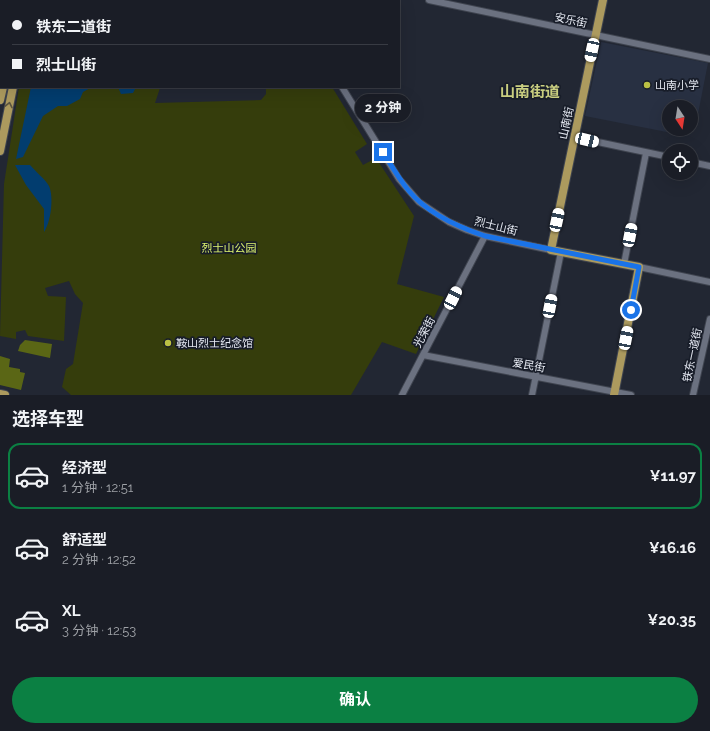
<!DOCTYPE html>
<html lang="zh">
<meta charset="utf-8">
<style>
body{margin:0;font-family:Raleway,"Noto Sans SC",sans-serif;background:#23262e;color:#f1f3f6;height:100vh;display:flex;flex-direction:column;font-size:15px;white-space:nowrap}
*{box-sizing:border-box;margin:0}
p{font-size:13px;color:#9fa2a7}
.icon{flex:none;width:22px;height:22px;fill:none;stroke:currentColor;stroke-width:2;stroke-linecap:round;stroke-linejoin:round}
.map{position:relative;height:395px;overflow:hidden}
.side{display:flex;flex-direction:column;background:#1a1d26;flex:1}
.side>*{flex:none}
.hud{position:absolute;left:0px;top:0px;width:400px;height:88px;box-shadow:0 4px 16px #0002,0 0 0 1px #383b43;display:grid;align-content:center;height:88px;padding:0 12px;background:#1a1d26}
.needle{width:26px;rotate:168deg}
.tools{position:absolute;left:662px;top:100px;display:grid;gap:8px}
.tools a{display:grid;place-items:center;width:36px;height:36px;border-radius:50%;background:#1a1d26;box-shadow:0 4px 16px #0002,0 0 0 1px #383b43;font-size:20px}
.end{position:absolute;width:18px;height:18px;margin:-9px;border:5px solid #1a73e8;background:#fff;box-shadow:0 0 0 2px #fff}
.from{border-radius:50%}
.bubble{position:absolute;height:28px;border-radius:14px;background:#1a1d26;box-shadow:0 4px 16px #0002,0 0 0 1px #383b43;font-size:13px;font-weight:700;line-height:28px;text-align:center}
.car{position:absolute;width:12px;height:24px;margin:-12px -6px;border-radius:5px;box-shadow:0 0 3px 1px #0007;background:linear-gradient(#fff 24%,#345 0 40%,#fff 0 76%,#345 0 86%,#fff 0)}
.hud b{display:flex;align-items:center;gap:14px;height:38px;font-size:15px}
.hud b+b{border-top:1px solid #383b43}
.hud i{width:10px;height:10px;background:#f1f3f6}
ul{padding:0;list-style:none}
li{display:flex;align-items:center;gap:12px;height:66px;margin:0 8px 6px;padding:0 4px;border:2px solid transparent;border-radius:12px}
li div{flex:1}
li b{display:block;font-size:15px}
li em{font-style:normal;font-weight:700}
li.on{border-color:#0b8043}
li>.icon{width:36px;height:36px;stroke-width:1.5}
h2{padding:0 12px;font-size:18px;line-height:48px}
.primary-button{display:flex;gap:8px;margin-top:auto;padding:8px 12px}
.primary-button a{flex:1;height:46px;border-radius:24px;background:#0b8043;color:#fff;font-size:16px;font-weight:700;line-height:46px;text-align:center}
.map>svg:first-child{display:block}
.built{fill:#283042}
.green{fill:#353d0c}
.forest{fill:#5a6615}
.water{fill:#023d6f}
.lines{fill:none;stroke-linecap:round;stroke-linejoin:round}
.minor-casing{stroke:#3f444f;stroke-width:8}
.major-casing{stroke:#3f444f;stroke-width:10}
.minor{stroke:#6b7180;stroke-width:6}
.major{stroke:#ac9a5e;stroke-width:8}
.oneway{stroke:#5b5541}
.route{stroke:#1a73e8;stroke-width:5}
.poi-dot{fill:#bbc044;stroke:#181d29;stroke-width:1.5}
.labels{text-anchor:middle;stroke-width:3.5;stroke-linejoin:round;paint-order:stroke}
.street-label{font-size:11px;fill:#e5e9f2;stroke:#181d29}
.poi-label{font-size:11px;fill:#e5e9f2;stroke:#181d29;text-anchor:start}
.park-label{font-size:11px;fill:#dcf26f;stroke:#181d29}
.district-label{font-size:15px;font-weight:bold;fill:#c9ce80;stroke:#181d29}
</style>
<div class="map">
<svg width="710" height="395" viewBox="0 0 710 395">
<rect width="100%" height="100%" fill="#222733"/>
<!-- built -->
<path class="built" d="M601,42L708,63L696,124H691V107H669V129H685L682,135L585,116Z"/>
<!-- green -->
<path class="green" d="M36,0H218L35,1Z
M19,87H163L160,88L155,103L261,100L266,94V87H332L367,144L355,152L363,165L376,158L414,216L397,284L444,297L416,354L382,342L351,395H71L62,387L66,369L73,364L83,303L75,294L69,281L45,288L48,296L66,297L64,341L28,336L25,330L16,332V339L0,336L4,184Z"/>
<!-- forest -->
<path class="forest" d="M25,340L52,344L50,358L18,351L20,345Z
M0,356L10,359L9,367L20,369V372L25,373L21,390L0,385Z"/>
<!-- water -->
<path class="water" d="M31,87H92L83,92L80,99L67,106H58L43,116L23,157L16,159Z
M118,87H136L133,93L121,94Z
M15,165H30C35,171 45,179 49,186C54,197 51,222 44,232V209L26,185Z"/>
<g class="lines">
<defs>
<path id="minor" d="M287,0L288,1
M429,0L710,59
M342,87L399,179L419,202L449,222L467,230L485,236L551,250
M574,137L669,157
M691,162L710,166
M624,264L646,153
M639,267L710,282
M423,355L631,395
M402,395L485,236
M532,395L561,252
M693,395L710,319"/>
<path id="major" d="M603,0L551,250L639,267L614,395
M22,1V0
M31,1V0
M0,100L3,87
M0,151L13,87
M0,394L5,395"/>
</defs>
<!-- minor casing -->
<use href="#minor" class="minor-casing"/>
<!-- major casing -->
<use href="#major" class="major-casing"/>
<!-- minor -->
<use href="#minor" class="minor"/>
<!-- major -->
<use href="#major" class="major"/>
</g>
<!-- one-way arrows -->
<defs><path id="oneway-chevron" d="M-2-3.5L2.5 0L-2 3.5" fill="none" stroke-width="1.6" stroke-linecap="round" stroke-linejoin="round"/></defs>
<use class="oneway" href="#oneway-chevron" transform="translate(9 105) rotate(-78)"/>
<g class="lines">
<!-- route -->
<path class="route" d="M383,152C391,165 399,179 409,191C428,214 458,227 485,236L639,267L631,310"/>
</g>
<!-- markers -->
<g class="poi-dot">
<circle cx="647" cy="85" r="4"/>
<circle cx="168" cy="343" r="4"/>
</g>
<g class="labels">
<!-- street labels -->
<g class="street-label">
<text transform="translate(571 20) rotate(12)" y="4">安乐街</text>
<text transform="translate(566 123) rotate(-78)" y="4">山南街</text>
<text transform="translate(496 226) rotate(14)" y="4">烈士山街</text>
<text transform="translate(424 332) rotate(-62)" y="4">光荣街</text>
<text transform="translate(692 355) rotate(-78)" y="4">铁东一道街</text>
<text transform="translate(529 365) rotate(10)" y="4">爱民街</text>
</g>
<!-- poi labels -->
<g class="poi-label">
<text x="655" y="89">山南小学</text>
<text x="176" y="347">鞍山烈士纪念馆</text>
</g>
<!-- park labels -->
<g class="park-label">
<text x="229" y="252">烈士山公园</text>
</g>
<!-- district labels -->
<g class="district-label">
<text x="530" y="97">山南街道</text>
</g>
</g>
</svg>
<div class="tools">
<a><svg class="needle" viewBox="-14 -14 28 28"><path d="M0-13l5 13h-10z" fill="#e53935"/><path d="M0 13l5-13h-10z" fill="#9fa2a7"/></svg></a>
<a><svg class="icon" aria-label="locate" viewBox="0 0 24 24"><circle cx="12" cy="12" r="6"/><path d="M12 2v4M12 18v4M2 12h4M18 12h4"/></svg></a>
</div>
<i class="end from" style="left:631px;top:310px"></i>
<i class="end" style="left:383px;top:152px"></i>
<div class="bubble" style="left:355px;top:94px;width:56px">2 分钟</div>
<i class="car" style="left:592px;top:50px;rotate:192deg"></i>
<i class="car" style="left:587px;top:140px;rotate:103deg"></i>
<i class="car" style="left:557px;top:220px;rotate:12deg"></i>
<i class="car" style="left:630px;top:235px;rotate:11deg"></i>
<i class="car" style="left:453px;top:298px;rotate:27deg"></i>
<i class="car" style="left:550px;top:306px;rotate:11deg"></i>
<i class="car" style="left:626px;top:338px;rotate:11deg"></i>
<div class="hud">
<b><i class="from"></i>铁东二道街</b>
<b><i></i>烈士山街</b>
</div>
</div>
<section class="side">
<h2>选择车型</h2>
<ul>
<li class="on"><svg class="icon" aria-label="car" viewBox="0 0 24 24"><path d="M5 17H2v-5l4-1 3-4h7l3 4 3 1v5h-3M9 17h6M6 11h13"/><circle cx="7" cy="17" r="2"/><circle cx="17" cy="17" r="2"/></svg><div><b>经济型</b><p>1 分钟 · 12:51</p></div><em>¥11.97</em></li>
<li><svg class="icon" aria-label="car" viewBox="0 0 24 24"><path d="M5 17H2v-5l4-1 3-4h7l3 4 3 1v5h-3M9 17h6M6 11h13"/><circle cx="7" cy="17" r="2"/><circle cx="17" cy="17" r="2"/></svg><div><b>舒适型</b><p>2 分钟 · 12:52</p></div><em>¥16.16</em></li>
<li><svg class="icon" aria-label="car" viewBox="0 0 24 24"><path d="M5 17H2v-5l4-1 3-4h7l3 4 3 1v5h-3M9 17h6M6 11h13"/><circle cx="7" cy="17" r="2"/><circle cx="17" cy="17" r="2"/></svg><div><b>XL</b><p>3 分钟 · 12:53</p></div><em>¥20.35</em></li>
</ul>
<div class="primary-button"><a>确认</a></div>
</section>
